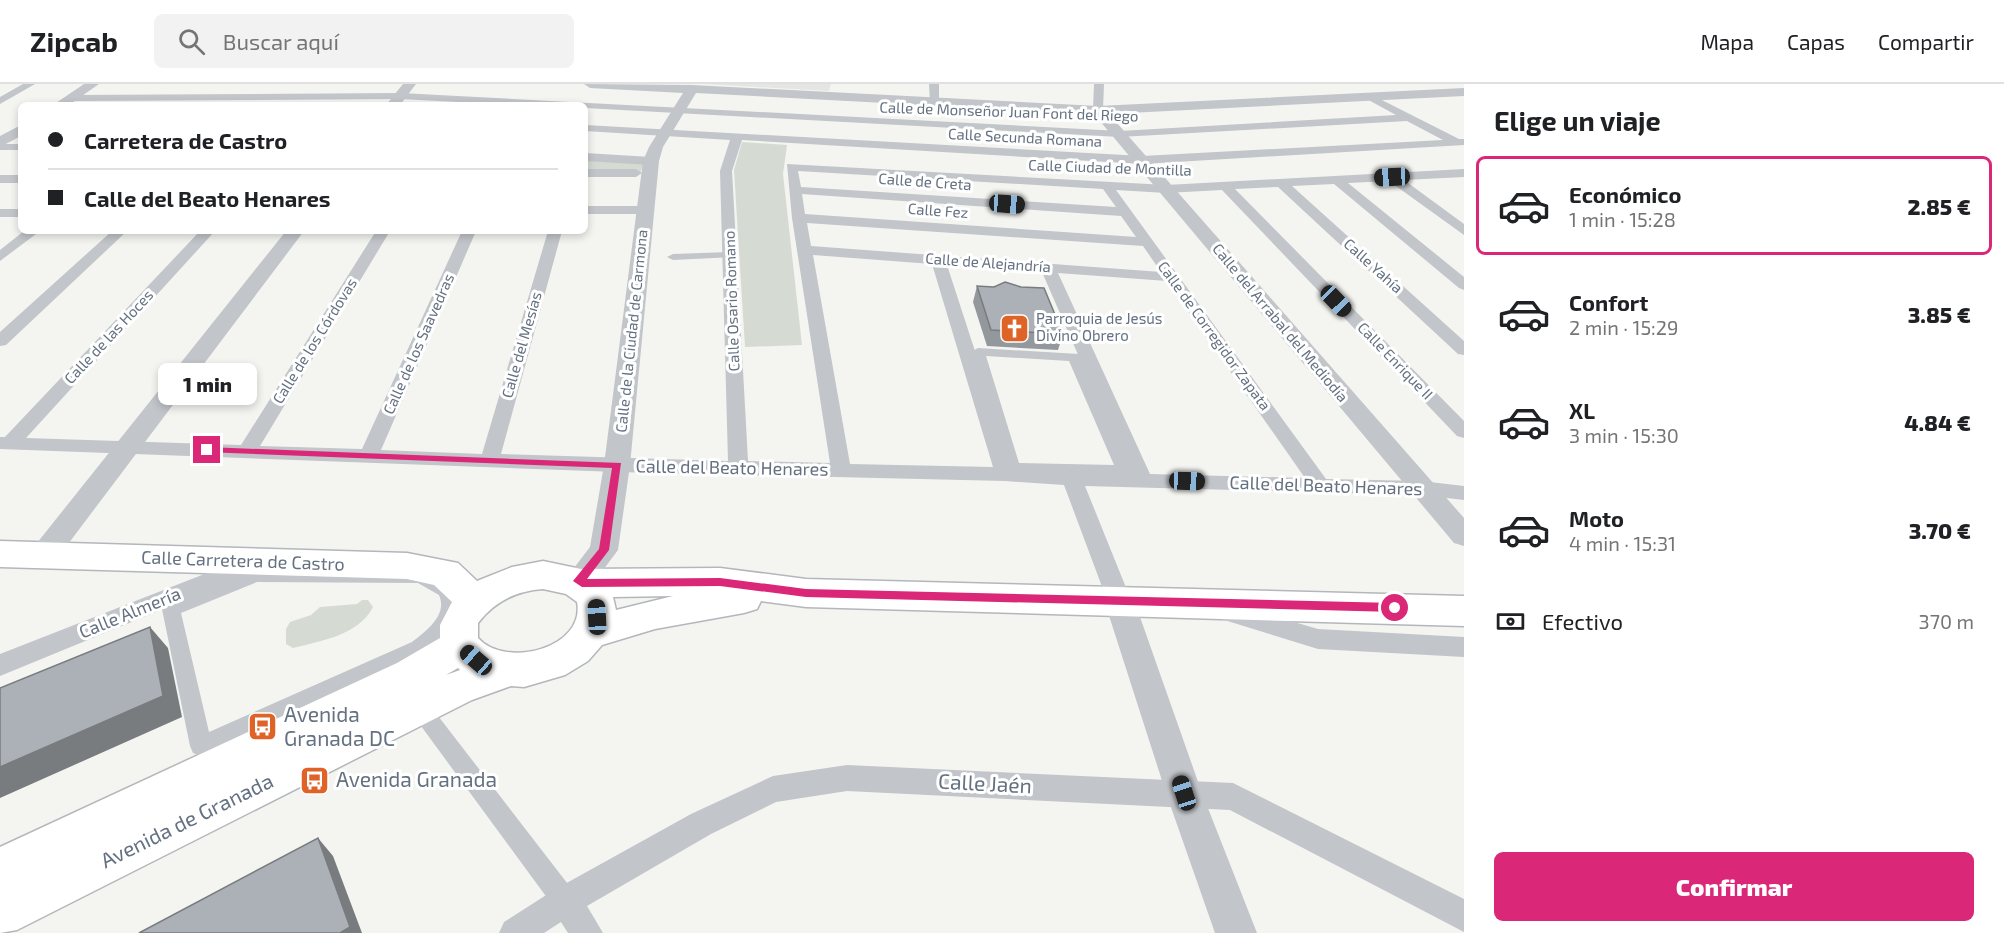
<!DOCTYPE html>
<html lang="es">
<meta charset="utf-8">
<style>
body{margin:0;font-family:"Exo 2",sans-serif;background:#f2f2f2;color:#202124;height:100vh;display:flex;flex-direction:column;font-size:22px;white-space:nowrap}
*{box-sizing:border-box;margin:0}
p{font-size:20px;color:#757577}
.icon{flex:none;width:33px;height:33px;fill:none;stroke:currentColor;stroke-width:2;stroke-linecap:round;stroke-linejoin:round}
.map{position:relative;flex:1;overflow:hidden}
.drawer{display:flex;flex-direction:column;background:#fff;width:540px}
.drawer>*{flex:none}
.banner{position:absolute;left:18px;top:18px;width:570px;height:132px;border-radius:9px;box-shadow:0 3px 9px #0003;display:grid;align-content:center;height:132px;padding:0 30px;background:#fff}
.end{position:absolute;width:27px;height:27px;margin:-14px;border:8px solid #db2777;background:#fff;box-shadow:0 0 0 3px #fff}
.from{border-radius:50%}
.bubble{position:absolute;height:42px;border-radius:9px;background:#fff;box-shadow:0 3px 9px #0003;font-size:20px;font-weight:800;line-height:42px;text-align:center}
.car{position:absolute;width:18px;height:36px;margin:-18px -9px;border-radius:8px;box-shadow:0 0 4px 2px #0007;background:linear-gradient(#222 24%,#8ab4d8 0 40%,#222 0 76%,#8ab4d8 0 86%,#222 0)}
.banner b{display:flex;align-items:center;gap:21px;height:57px;font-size:22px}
.banner b+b{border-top:2px solid #e0e0e0}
.banner i{width:15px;height:15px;background:#202124}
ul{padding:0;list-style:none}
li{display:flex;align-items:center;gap:18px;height:99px;margin:0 12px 9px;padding:0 18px;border:3px solid transparent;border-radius:9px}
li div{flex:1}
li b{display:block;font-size:22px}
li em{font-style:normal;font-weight:800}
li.selected{border-color:#db2777}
li>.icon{width:54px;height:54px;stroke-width:1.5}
h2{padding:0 30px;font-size:27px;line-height:72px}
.pay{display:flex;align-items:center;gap:15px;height:66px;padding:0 30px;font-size:22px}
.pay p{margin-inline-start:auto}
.cta{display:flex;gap:12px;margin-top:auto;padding:12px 30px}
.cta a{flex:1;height:69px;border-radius:9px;background:#db2777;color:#fff;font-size:24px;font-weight:800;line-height:69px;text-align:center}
header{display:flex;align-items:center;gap:36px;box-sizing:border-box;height:84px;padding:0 30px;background:#fff;border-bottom:2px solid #e0e0e0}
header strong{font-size:28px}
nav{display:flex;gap:33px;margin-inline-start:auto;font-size:21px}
.search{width:420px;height:54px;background:#f2f2f2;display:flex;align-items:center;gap:15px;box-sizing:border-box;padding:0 21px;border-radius:9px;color:#757577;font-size:22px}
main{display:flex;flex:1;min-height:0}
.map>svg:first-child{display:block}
.built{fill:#e5e6e4}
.green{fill:#d5dbd2}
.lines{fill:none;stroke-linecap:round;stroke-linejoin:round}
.primary-casing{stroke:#b3b7bb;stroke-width:3}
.pedestrian{fill:#c2c5c9;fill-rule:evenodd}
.minor{fill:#c2c5c9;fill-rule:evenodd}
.tertiary{fill:#c2c5c9;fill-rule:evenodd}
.primary{fill:#fff;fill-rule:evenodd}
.wall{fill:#93989d}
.shaded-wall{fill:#787c7f}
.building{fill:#abb1b6;stroke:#787c7f;stroke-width:1.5}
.route{fill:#db2777}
.labels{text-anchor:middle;stroke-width:6;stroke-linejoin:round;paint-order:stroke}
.far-street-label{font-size:15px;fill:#647181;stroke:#fff}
.far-poi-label{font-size:15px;fill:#647181;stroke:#fff;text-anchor:start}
.street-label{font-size:18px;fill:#647181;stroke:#fff}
.near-poi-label{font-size:21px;fill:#647181;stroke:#fff;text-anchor:start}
.near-street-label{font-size:21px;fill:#647181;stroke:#fff}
</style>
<header>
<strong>Zipcab</strong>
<div class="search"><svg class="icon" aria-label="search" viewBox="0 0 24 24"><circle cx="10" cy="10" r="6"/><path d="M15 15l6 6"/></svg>Buscar aquí</div>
<nav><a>Mapa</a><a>Capas</a><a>Compartir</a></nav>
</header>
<main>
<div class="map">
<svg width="1464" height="849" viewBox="0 0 1464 849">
<rect width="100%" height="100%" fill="#f4f5f1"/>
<!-- built -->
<path class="built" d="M703,0H831L829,7Z"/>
<!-- green -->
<path class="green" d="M742,58L787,61L783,90L802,261L745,263L734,86Z
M585,76L644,79L640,89H585Z
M362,516H368L373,523C359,551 321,557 293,564L286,560V545L290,538L311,531L320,523L357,520Z"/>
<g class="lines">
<defs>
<path id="primary" d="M0,457L407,469L458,479L477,497L512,483L543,477L581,485L720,484L806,495L1464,512V542L806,523L761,517L757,525L744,529L655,545L602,561L588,577L565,591L524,603L511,602L472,616L17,846L0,849V763L397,579L440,554V541L452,518L434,501L407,495L0,483ZM543,505L566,510L577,518C586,564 506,585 478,554V539C495,517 516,507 543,505ZM673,512L616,526L613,513ZM458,584L460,586L446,591Z"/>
</defs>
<!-- primary casing -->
<use href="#primary" class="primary-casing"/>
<!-- pedestrian -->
<path class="pedestrian" d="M730,168L736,171L734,173L673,176L667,173L673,170Z
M978,264L1079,270L1132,387L1130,391L1007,388L971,268ZM986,272L1069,277L1114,381L1019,379Z
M256,484L419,485C476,503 465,538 426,570L201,672L193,669L190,662L162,525L164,520ZM257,498L418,499L439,511C448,531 426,547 412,558L209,648L181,529Z
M428,626L435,628L574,808L577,817L574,826L565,829L556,826L421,642L418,635L421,628Z"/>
<!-- minor -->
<path class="minor" d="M23,0H35L0,20V13Z
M929,0H939V20L930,18Z
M1094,0H1104L1103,26L1098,29L1093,26Z
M401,9L1120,47L1396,31L1363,13L1372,11L1459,55H1464V61L1142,80L742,56L732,87L748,377L830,379L792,134L787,80L1166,101L1464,85V93L1404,96L1464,140V151L1389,97L1348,99L1464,193V206L1459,204L1334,100L1292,102L1464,257V271L1458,270L1278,103L1235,105L1464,337V354L1457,352L1222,106L1166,109L1116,106L1326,395L1421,397L1464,402V416L1421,411L1085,402L1131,516L1127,522L1119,525L1111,522L1107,516L1064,401L1005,397L617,388L0,365V353H5L200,147H215L26,354L241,361L376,147H390L260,362L362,365L462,147H476L381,366L482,370L548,147H562L501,370L728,377L720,87L730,56L585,47V41L1142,72L1443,56L1407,37L1120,53L585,24V21H515L401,15L71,17L66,14L71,11ZM798,87L1103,105L1116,123L801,103ZM802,110L1121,132L1136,153L805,130ZM807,139L1143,162L1161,188L811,162ZM813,171L932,180L993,383L850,380ZM947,181L1042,188L1130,390L1013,384ZM1058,189L1167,197L1305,394L1150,390Z
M0,60H21V66H0Z
M585,69L651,73L657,77L651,81L585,77Z
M585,85H636L642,89L636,93H585Z
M0,91H21V99H0Z
M585,122H645L652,126L645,130H585Z
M0,125H21V133H0Z
M24,147H40L0,177V166Z
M112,147H127L6,261L0,262V248Z
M253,471L261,473L264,479L261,485L0,592V570Z
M1229,519L1318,545L1464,553V573L1318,565L1221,535L1217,528L1221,521Z
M847,681L1233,699L1464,815V848L1230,726L847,707L776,718L711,750L587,822L603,849H568L561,838L544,849H499L504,838L554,806L691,730L773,692Z"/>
<!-- tertiary -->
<path class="tertiary" d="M84,0H99L69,21H53Z
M403,0H416L400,21H386Z
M584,0L692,1L1098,22L1464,4V12L1109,30L1464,434V462L1454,459L1094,30L696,9L663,63L659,77L630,381L618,466L589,505L579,508L569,505L564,497L590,463L604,381L643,77L649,63L683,9L590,4Z
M21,41V52L0,63V52Z
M286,147H304L53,480L43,483L33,480L29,472L33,464Z
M1119,504L1130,508L1134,516L1202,709L1257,849H1215L1166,709L1104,516L1108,508Z"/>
<!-- primary -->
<use href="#primary" class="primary"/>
</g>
<!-- wall -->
<path class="wall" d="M977,202L1063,250L1058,266L987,262L973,218Z"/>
<!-- shaded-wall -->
<path class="shaded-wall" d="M150,543L168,564L182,633L0,714V683Z
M318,754L333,772L362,849H340Z"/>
<!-- building -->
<path class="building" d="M1005,198L1021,203L1044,204L1063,250L991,246L977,202L994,203Z
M150,543L163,612L0,683V604Z
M318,754L350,843L340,849H139Z"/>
<!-- route -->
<path class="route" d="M207,363L621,379L609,466L587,495L720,494L806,505L1395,519L1401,524L1395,528L806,513L720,502L582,503L573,497L599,465L612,384L204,368L203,366Z"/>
<!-- icons -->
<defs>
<symbol id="church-square" viewBox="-11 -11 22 22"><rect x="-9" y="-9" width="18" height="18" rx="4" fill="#df6327" stroke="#fff"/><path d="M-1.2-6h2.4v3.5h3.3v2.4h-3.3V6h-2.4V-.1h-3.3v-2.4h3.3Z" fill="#fff"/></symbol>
<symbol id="bus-square" viewBox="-11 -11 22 22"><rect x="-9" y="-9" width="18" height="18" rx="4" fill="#df6327" stroke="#fff"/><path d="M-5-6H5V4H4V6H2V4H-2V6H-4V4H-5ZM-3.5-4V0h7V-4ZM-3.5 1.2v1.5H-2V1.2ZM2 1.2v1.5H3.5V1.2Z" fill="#fff"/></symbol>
</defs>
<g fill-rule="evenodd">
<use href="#church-square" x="998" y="228" width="33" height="33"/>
<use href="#bus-square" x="246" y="626" width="33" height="33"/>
<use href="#bus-square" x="298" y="680" width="33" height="33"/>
</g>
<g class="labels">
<!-- far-street labels -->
<g class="far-street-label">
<text transform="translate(1009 28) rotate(2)" y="5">Calle de Monseñor Juan Font del Riego</text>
<text transform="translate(1025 54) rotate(3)" y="5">Calle Secunda Romana</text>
<text transform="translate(1110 84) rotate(2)" y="5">Calle Ciudad de Montilla</text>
<text transform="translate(925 98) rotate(4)" y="5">Calle de Creta</text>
<text transform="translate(938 127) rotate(4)" y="5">Calle Fez</text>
<text transform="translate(988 179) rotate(4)" y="5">Calle de Alejandría</text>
<text transform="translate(1373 182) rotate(42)" y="5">Calle Yahía</text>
<text transform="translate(732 217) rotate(-92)" y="5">Calle Osario Romano</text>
<text transform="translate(1280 239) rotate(50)" y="5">Calle del Arrabal del Mediodía</text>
<text transform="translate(632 247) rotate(-84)" y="5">Calle de la Ciudad de Carmona</text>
<text transform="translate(1214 252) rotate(54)" y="5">Calle de Corregidor Zapata</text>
<text transform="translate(109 253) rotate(-47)" y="5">Calle de las Hoces</text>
<text transform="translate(315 257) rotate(-58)" y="5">Calle de los Córdovas</text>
<text transform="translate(419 260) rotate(-66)" y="5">Calle de los Saavedras</text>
<text transform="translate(522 261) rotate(-74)" y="5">Calle del Mesías</text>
<text transform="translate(1395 277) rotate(46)" y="5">Calle Enrique II</text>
</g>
<!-- far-poi labels -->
<g class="far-poi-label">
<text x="1036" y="240">Parroquia de Jesús<tspan x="1036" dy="17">Divino Obrero</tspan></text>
</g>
<!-- street labels -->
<g class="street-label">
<text transform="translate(732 384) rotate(1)" y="6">Calle del Beato Henares</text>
<text transform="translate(1326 402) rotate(2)" y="6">Calle del Beato Henares</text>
<text transform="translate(243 477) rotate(2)" y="6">Calle Carretera de Castro</text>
<text transform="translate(130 529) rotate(-22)" y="6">Calle Almería</text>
</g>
<!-- near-poi labels -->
<g class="near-poi-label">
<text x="284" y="638">Avenida<tspan x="284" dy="24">Granada DC</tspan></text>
<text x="336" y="703">Avenida Granada</text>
</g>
<!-- near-street labels -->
<g class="near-street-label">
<text transform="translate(985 700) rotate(3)" y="7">Calle Jaén</text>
<text transform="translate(187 737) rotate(-26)" y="7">Avenida de Granada</text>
</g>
</g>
</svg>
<i class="end from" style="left:1395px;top:524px"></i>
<i class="end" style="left:207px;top:366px"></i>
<div class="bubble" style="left:158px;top:279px;width:99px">1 min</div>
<i class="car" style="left:1392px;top:93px;rotate:267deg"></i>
<i class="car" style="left:1007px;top:120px;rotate:94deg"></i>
<i class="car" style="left:1336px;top:217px;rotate:136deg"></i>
<i class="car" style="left:1187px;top:397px;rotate:92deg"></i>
<i class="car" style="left:597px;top:533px;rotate:357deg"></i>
<i class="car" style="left:476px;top:576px;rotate:311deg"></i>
<i class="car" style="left:1184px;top:709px;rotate:342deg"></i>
<div class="banner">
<b><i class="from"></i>Carretera de Castro</b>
<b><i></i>Calle del Beato Henares</b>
</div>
</div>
<section class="drawer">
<h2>Elige un viaje</h2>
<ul>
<li class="selected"><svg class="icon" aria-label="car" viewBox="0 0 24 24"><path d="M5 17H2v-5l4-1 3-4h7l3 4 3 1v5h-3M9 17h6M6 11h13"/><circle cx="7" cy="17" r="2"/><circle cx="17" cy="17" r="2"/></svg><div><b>Económico</b><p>1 min · 15:28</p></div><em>2.85 €</em></li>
<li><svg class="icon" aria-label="car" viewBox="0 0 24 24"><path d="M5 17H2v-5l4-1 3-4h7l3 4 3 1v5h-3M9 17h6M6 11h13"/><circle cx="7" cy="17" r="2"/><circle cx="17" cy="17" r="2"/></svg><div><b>Confort</b><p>2 min · 15:29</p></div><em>3.85 €</em></li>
<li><svg class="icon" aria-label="car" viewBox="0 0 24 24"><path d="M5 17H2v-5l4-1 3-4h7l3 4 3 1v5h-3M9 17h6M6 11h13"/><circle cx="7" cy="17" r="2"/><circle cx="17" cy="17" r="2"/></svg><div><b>XL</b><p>3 min · 15:30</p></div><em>4.84 €</em></li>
<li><svg class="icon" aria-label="car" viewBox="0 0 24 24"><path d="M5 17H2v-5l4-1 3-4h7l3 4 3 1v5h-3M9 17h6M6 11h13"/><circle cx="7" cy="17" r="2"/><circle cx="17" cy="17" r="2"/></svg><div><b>Moto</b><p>4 min · 15:31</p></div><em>3.70 €</em></li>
</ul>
<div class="pay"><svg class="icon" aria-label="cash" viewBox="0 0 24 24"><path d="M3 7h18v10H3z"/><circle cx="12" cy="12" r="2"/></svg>Efectivo<p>370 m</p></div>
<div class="cta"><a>Confirmar</a></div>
</section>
</main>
